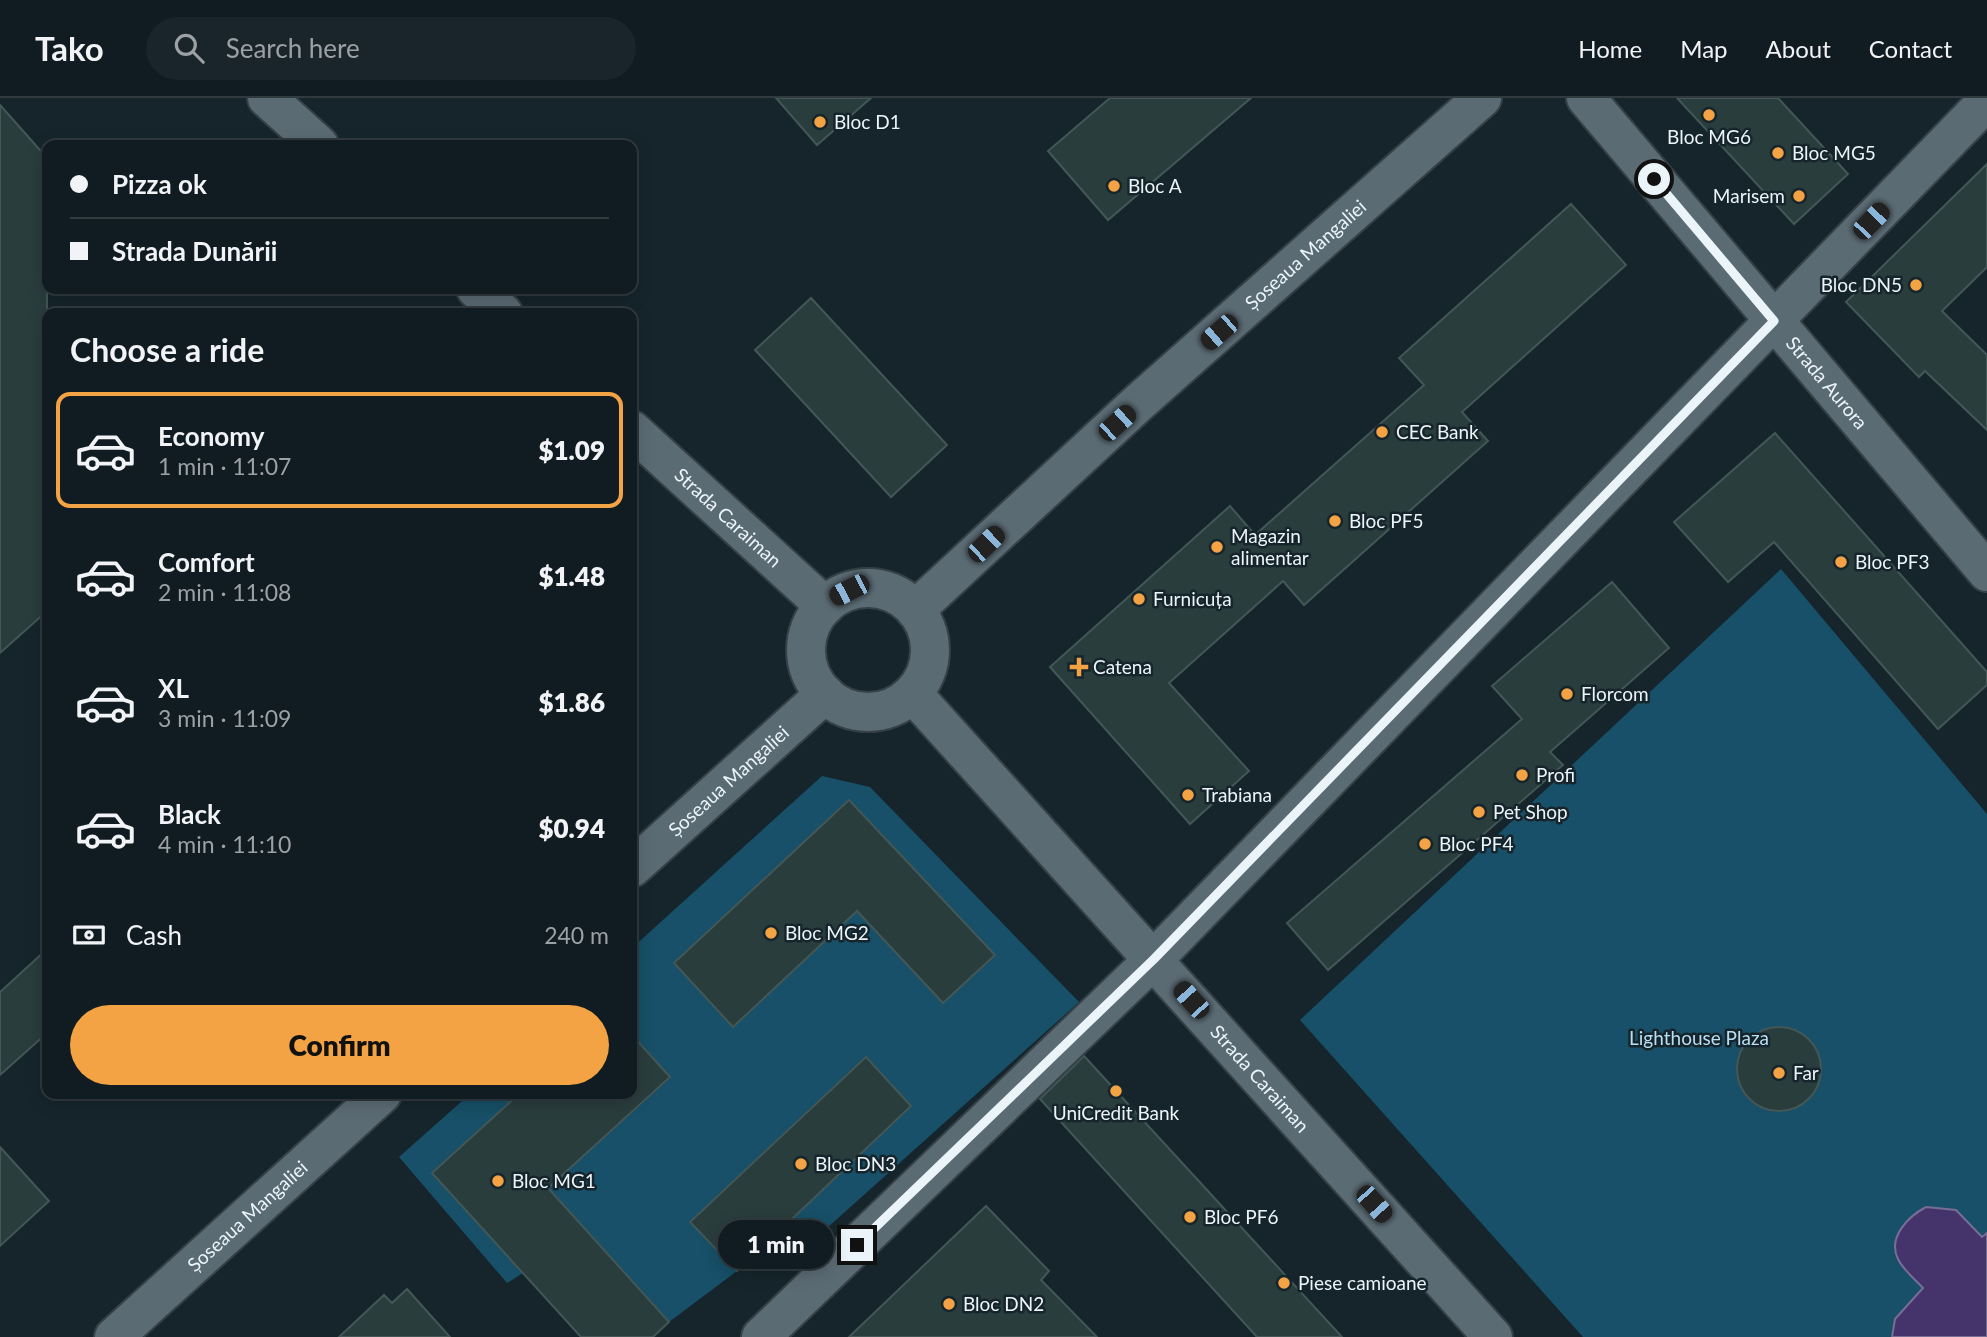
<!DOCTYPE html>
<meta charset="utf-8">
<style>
body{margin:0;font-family:Lato,sans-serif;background:#19252a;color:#f1f3f6;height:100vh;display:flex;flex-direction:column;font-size:26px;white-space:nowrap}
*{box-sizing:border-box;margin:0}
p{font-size:23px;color:#9ca1a5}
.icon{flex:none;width:38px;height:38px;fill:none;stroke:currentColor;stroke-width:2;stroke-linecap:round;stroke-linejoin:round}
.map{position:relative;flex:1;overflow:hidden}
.side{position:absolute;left:42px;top:210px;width:595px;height:791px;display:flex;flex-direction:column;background:#101c21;border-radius:14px;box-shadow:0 4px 18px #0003,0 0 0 2px #303a3f}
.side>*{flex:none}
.banner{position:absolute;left:42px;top:42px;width:595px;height:154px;border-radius:14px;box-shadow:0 4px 18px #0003,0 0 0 2px #303a3f;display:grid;align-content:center;height:154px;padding:0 28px;background:#101c21}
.end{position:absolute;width:32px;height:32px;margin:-16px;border:9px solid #ebf4f9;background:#111;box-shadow:0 0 0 4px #111}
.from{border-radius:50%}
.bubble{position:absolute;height:49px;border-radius:24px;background:#101c21;box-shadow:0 4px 18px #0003,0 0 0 2px #303a3f;font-size:23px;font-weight:800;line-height:49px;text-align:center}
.car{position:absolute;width:21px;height:42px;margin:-21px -10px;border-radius:9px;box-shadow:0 0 5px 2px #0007;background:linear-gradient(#222 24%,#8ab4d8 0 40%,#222 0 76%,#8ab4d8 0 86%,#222 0)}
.banner b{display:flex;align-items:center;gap:24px;height:66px;font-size:26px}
.banner b+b{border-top:2px solid #303a3f}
.banner i{width:18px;height:18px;background:#f1f3f6}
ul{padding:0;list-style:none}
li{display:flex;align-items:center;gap:21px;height:116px;margin:0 14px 10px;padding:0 14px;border:4px solid transparent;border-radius:14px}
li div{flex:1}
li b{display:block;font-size:26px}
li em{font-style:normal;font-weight:800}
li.current{border-color:#f4a344}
li>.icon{width:63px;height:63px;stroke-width:1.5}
h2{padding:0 28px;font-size:32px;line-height:84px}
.pay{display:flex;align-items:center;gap:18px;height:77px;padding:0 28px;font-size:26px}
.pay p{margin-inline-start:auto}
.primary-button{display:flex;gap:14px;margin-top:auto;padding:14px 28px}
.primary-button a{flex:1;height:80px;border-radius:42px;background:#f4a344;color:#111;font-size:28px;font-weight:800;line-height:80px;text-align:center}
header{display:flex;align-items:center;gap:42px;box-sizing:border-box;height:98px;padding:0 35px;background:#101c21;border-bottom:2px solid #303a3f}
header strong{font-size:33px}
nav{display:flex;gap:38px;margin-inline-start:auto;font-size:24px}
.search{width:490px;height:63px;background:#19252a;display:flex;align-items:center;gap:18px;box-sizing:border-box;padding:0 24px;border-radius:38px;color:#9ca1a5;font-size:26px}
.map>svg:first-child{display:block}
.green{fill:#175068;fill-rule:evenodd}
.water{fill:#45346b;stroke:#776e96;stroke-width:2}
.building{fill:#2a3d3d;stroke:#435757;stroke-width:2}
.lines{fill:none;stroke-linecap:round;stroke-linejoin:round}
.minor-casing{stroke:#354146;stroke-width:42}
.tertiary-casing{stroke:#354146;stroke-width:42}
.minor{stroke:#5b6b74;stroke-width:38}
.tertiary{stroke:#5b6b74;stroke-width:38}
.route{stroke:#ebf4f9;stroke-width:9}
.poi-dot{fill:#f4a344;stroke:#16252c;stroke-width:2.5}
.labels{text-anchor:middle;stroke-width:5;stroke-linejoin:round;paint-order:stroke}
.poi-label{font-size:19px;fill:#ebf4f9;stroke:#16252c;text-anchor:start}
.street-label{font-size:19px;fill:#ebf4f9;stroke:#16252c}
.park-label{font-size:19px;fill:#b8dff3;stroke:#16252c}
</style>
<header>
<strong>Tako</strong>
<div class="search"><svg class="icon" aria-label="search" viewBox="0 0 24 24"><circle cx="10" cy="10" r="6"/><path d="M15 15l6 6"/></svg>Search here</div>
<nav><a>Home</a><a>Map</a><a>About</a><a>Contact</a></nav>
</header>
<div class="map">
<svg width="1987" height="1239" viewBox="0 0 1987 1239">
<rect width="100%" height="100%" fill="#16252c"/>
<!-- green -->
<path class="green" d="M1781,471L1987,716V1239H1583L1300,922Z
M822,678L870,689L1079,904L808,1147L787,1126L911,1008L865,959L691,1124L737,1173L669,1224L548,1090L670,980L632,937V850ZM849,702L994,857L857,813L675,866Z
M470,996H519L432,1075L523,1175L507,1185L399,1059Z"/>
<!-- water -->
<path class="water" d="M1926,1109L1956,1112L1982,1139L1987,1135V1239H1892L1895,1221L1923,1190C1916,1182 1903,1172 1898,1161C1887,1139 1909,1118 1926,1109Z"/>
<!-- building -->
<path class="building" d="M776,0H871L817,47Z
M1110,0H1251L1108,122L1048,53Z
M1677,0H1778L1848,76L1794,126Z
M0,7L47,60V513L0,555Z
M1987,66V169L1942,213L1987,257V332L1925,273L1919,279L1846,204Z
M1571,106L1626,167L1462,314L1488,343L1304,507L1283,483L1169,585L1249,673L1190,726L1050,569L1230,408L1255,437L1424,287L1399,260Z
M811,200L947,347L891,399L755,252Z
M1775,335L1987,574V587L1938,631L1774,444L1728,484L1674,424Z
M1612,484L1669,550L1550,654L1563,667L1328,872L1287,825L1522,621L1492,588Z
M849,702L995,857L943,905L857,813L733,929L674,865Z
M47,851V935L0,977V894Z
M1737 971a42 42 0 1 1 84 0a42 42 0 1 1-84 0Z
M632,937L670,979L548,1090L669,1224L653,1239H581L432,1075L519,996H632Z
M1084,958L1342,1239H1257L1040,1001Z
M866,959L911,1008L737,1173L690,1124Z
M0,1049L49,1103L0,1148Z
M986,1108L1049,1173L1041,1182L1097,1239H849Z
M407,1191L450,1239H339L384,1197L392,1205Z"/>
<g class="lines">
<defs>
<g id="minor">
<path id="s1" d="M1586,0L1987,474"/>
<path d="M761,1239L1154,861L1987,3"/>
</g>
<g id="tertiary">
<path d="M267,0L319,47"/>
<path d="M476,191L503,215"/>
<path id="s2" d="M632,332L825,508"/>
<circle cx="868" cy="552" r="62"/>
<path id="s3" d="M915,512L1136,307L1482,0"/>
<path id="s4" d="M913,596L1493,1239"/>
<path id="s5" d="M632,770L825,596"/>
<path id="s6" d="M114,1239L382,996"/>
</g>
</defs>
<!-- minor casing -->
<use href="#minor" class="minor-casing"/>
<!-- tertiary casing -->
<use href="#tertiary" class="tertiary-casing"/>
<!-- minor -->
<use href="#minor" class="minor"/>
<!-- tertiary -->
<use href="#tertiary" class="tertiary"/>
</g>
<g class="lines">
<!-- route -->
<path class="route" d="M857,1147L1154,861L1774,223L1654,81"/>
</g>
<!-- markers -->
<g class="poi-dot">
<circle cx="1709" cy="17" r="7"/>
<circle cx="820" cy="24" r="7"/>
<circle cx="1778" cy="55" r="7"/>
<circle cx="1114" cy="88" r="7"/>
<circle cx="1799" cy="98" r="7"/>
<circle cx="1916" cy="187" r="7"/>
<circle cx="1382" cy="334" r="7"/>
<circle cx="1335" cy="423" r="7"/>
<circle cx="1217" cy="449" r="7"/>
<circle cx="1841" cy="464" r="7"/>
<circle cx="1139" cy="501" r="7"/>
<path d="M1075.5 558.5h7v7h7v7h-7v7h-7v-7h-7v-7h7z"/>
<circle cx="1567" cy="596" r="7"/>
<circle cx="1522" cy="677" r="7"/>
<circle cx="1188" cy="697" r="7"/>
<circle cx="1479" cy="714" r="7"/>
<circle cx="1425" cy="746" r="7"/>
<circle cx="771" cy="835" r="7"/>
<circle cx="1779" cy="975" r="7"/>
<circle cx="1116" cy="993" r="7"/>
<circle cx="801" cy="1066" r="7"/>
<circle cx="498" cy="1083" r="7"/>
<circle cx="1190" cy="1119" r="7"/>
<circle cx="1284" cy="1185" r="7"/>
<circle cx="949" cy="1206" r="7"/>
</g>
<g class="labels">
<!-- poi labels -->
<g class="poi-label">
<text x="834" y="31">Bloc D1</text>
<text x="1709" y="46" text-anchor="middle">Bloc MG6</text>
<text x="1792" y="62">Bloc MG5</text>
<text x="1128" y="95">Bloc A</text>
<text x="1785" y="105" text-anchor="end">Marisem</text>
<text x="1902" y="194" text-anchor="end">Bloc DN5</text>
<text x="1396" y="341">CEC Bank</text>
<text x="1349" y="430">Bloc PF5</text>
<text x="1231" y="445">Magazin<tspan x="1231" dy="22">alimentar</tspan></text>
<text x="1855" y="471">Bloc PF3</text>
<text x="1153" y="508">Furnicuța</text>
<text x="1093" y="576">Catena</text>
<text x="1581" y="603">Florcom</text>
<text x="1536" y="684">Profi</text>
<text x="1202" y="704">Trabiana</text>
<text x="1493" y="721">Pet Shop</text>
<text x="1439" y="753">Bloc PF4</text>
<text x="785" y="842">Bloc MG2</text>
<text x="1793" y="982">Far</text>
<text x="1116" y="1022" text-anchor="middle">UniCredit Bank</text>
<text x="815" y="1073">Bloc DN3</text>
<text x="512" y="1090">Bloc MG1</text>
<text x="1204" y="1126">Bloc PF6</text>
<text x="1298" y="1192">Piese camioane</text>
<text x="963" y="1213">Bloc DN2</text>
</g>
<!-- street labels -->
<g class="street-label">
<text dy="7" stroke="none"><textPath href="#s3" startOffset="528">Șoseaua Mangaliei</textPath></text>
<text dy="7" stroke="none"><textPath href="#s1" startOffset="373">Strada Aurora</textPath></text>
<text dy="7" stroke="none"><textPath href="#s2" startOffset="130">Strada Caraiman</textPath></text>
<text dy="7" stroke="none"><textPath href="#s5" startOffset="130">Șoseaua Mangaliei</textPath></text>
<text dy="7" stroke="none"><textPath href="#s4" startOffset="518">Strada Caraiman</textPath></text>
<text dy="7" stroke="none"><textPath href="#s6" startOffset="180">Șoseaua Mangaliei</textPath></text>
</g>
<!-- park labels -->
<g class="park-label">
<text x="1699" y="947">Lighthouse Plaza</text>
</g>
</g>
</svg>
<i class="end from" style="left:1654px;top:81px"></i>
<i class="end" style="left:857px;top:1147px"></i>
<div class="bubble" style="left:718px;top:1122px;width:116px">1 min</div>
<i class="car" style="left:1871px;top:123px;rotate:44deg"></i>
<i class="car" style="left:1219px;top:234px;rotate:229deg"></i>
<i class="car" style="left:1117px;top:325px;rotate:48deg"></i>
<i class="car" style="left:986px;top:446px;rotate:46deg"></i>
<i class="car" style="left:849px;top:492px;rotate:243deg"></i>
<i class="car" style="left:1191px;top:902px;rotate:318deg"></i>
<i class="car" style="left:1374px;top:1106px;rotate:138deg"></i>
<div class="banner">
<b><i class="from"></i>Pizza ok</b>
<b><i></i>Strada Dunării</b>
</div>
<section class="side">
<h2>Choose a ride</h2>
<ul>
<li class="current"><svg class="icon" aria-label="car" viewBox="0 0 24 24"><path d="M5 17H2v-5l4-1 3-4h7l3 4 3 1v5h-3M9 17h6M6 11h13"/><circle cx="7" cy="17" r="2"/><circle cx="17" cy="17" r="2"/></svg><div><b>Economy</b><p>1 min · 11:07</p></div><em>$1.09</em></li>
<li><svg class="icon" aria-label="car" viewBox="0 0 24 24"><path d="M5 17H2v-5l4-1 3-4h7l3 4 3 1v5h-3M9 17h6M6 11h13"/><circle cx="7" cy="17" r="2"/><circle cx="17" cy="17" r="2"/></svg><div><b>Comfort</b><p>2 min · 11:08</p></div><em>$1.48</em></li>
<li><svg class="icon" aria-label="car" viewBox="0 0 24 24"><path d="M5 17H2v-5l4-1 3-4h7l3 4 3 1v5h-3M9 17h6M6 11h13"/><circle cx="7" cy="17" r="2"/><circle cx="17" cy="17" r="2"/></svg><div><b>XL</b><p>3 min · 11:09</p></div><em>$1.86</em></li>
<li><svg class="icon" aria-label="car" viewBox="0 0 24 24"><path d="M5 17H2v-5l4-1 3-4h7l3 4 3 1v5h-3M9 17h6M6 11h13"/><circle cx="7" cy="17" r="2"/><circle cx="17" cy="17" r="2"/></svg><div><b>Black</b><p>4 min · 11:10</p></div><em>$0.94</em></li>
</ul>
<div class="pay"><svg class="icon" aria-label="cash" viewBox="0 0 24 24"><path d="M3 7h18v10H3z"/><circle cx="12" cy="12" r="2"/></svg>Cash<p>240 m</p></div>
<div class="primary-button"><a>Confirm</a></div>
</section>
</div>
